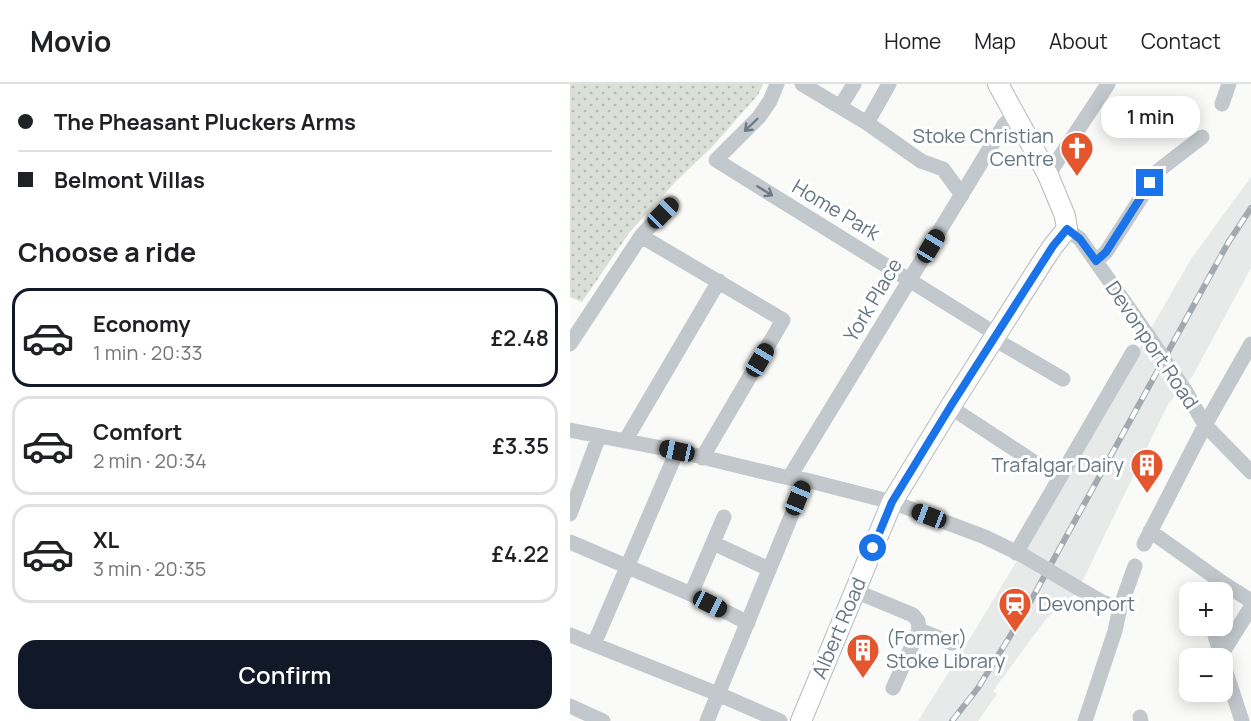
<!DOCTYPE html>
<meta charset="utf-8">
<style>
body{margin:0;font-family:Manrope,sans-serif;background:#f6f6f6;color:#202124;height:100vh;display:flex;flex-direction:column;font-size:22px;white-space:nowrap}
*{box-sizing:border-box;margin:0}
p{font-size:20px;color:#757577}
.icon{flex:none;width:33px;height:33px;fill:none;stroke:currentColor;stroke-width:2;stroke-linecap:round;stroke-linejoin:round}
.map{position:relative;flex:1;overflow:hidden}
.sheet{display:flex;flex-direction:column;background:#fff;width:570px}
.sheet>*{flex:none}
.top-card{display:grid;align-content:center;height:132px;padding:0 18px;background:#fff}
.fabs{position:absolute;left:609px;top:498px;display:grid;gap:12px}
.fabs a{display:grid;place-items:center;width:54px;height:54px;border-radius:12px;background:#fff;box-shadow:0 3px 15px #0003;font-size:30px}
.end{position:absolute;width:27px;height:27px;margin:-14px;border:8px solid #1a73e8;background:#fff;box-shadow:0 0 0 3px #fff}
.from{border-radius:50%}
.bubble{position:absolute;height:42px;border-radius:18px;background:#fff;box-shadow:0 3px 15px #0003;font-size:20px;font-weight:600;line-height:42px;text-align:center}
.car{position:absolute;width:18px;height:36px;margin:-18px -9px;border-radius:8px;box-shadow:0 0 4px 2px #0007;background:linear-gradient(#222 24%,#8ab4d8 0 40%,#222 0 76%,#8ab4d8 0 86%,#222 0)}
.top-card b{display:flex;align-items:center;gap:21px;height:57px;font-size:22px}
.top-card b+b{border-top:2px solid #e0e0e0}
.top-card i{width:15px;height:15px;background:#202124}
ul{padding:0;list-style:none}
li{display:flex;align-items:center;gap:18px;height:99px;margin:0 12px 9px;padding:0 6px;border:3px solid #e0e0e0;border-radius:18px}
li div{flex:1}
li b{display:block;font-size:22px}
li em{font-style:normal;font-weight:600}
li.current{border-color:#111827}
li>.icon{width:54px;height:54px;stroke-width:1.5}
h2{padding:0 18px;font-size:27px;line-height:72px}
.action{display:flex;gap:12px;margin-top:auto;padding:12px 18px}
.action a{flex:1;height:69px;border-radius:18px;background:#111827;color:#fff;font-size:24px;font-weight:600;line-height:69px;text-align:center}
header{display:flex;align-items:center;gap:36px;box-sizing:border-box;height:84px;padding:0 30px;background:#fff;border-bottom:2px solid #e0e0e0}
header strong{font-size:28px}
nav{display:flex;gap:33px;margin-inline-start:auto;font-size:21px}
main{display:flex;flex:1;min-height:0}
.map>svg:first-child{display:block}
.built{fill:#e8e9e9}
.park{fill:url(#park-dots)}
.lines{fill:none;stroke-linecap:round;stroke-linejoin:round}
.major-casing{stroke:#b5babe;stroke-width:22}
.minor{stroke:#c3c8cc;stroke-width:15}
.major{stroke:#fff;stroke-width:20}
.rail-casing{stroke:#a2aab0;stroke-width:6}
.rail{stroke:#fff;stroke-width:4;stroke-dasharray:11;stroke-linecap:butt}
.minor-bridge{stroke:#c3c8cc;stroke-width:15}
.oneway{stroke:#6a7a87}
.route{stroke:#1a73e8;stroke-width:8}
.labels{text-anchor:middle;stroke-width:6;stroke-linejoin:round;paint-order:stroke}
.poi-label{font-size:20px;fill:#657683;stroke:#fff;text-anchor:end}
.street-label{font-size:20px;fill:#657683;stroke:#fff}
</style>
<header>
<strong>Movio</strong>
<nav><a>Home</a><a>Map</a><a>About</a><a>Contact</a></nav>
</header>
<main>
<section class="sheet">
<div class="top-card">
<b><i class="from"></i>The Pheasant Pluckers Arms</b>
<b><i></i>Belmont Villas</b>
</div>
<h2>Choose a ride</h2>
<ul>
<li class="current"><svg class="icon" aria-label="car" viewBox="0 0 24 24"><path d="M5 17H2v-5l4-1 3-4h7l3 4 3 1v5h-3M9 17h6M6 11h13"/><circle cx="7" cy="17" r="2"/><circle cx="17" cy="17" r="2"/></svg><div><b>Economy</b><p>1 min · 20:33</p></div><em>£2.48</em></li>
<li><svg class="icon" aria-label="car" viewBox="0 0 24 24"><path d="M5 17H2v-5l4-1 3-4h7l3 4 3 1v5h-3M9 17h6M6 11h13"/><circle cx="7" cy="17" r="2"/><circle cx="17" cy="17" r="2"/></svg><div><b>Comfort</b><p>2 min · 20:34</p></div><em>£3.35</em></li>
<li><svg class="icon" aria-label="car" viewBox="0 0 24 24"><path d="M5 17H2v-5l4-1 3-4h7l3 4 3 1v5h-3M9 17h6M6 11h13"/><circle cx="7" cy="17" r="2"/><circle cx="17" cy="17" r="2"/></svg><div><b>XL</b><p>3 min · 20:35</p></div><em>£4.22</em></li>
</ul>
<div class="action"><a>Confirm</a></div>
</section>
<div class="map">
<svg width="681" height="637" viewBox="0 0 681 637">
<defs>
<pattern id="park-dots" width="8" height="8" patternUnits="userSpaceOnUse" patternTransform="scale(1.5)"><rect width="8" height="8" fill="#dadfd7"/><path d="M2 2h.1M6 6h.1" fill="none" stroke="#b4b9b4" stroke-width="1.8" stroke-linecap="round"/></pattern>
</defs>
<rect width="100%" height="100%" fill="#fafaf8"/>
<!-- built -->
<path class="built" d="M681,93V184L622,293L598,320L514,494L504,511L476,535L423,607L427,610L408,637H348L402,551L448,475L621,175Z"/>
<!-- park -->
<path class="park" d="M0,0H193L188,11L141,64L107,96L59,149L12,218L0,213Z"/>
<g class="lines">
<defs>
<path id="major" d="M231,637L322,418L382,320L473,177L483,162L497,145L495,132L478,91L428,0"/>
</defs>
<!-- major casing -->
<use href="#major" class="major-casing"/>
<!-- minor -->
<path class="minor" d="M207,0L200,17L189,33L146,76L426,250
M232,0L297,39L351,77L373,85L392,111
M652,20L659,0
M270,23L284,0
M297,39L319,0
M478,91L538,0
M497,145L510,155L577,250
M71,152L213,236L132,374
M526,177L536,168L589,86L632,53
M424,255L493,295
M0,260L71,152L102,119
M616,308L635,341L681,388
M380,323L464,378
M0,346L107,367L219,394L236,396L322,418L415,453L454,472
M55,357L149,197
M219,394L434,41L444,30
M0,430L29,352
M580,447L653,499L681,517
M0,458L121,510L178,539
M143,459L199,485
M574,460L635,341L681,260
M446,469L563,268
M508,504L532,518L550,524
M285,507L343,531L348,537L349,546L382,559
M121,510L154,433
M644,542L643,545L652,574
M0,551L148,610L210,637
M24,560L107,367
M651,571L681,523
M652,576L672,637
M323,604L349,546
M0,622L33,637
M570,633L571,637
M137,637L236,396
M515,637L545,547L550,524L565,482"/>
<!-- major -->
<use href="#major" class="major"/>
<defs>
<path id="rail" d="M382,637L408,604L453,531L658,159L681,124"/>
</defs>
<!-- rail casing -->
<use href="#rail" class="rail-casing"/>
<!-- rail -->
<use href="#rail" class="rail"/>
<!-- minor-bridge -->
<path class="minor-bridge" d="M577,250L616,308
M454,472L508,504"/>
</g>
<!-- one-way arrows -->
<defs><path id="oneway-shaft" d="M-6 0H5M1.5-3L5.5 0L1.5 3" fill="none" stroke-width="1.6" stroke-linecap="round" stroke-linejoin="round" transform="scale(1.5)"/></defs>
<g class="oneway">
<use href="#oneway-shaft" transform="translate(181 41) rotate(136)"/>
<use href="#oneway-shaft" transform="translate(195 107) rotate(32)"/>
</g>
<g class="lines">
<!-- route -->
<path class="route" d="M303,464L322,418L382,320L483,162L497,145L510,155L526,177L536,168L580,99"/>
</g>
<!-- icons -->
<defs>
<symbol id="church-pin" viewBox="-11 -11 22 30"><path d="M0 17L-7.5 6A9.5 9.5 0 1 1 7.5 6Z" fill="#e4572e" stroke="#fff"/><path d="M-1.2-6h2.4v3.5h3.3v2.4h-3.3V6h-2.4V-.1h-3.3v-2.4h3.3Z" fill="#fff"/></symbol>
<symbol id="building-pin" viewBox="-11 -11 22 30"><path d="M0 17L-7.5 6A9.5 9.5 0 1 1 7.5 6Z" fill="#e4572e" stroke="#fff"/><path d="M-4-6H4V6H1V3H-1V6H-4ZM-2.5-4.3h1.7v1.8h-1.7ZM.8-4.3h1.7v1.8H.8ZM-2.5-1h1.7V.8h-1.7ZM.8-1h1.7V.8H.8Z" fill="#fff"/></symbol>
<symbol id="station-pin" viewBox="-11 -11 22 30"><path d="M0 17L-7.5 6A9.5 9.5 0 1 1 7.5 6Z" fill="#e4572e" stroke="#fff"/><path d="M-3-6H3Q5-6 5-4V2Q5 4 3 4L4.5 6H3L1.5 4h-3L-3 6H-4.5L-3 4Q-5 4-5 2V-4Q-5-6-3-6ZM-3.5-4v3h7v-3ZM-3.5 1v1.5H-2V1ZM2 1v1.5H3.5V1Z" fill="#fff"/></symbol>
</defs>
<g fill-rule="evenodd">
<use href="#church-pin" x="488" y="45" width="38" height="52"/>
<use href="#building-pin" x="558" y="362" width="38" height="52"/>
<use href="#station-pin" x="426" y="501" width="38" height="52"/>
<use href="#building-pin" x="274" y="547" width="38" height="52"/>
</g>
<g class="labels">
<!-- poi labels -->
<g class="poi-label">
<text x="484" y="59">Stoke Christian<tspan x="484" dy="23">Centre</tspan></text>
<text x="554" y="388">Trafalgar Dairy</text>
<text x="468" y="527" text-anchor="start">Devonport</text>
<text x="316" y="561" text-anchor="start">(Former)<tspan x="316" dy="23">Stoke Library</tspan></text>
</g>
<!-- street labels -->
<g class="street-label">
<text transform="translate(266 126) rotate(31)" y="7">Home Park</text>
<text transform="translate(303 216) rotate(-59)" y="7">York Place</text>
<text transform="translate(582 261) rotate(56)" y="7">Devonport Road</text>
<text transform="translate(269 544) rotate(-67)" y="7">Albert Road</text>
</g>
</g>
</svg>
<div class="fabs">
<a>+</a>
<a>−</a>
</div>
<i class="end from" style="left:303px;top:464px"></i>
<i class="end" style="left:580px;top:99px"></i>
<div class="bubble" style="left:531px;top:12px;width:99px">1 min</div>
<i class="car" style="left:93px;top:129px;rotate:45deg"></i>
<i class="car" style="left:361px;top:162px;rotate:31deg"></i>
<i class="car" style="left:190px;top:276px;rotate:31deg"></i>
<i class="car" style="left:107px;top:367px;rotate:282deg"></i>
<i class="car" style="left:228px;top:414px;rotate:22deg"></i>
<i class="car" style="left:359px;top:432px;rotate:291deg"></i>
<i class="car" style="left:140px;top:520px;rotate:117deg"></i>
</div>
</main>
